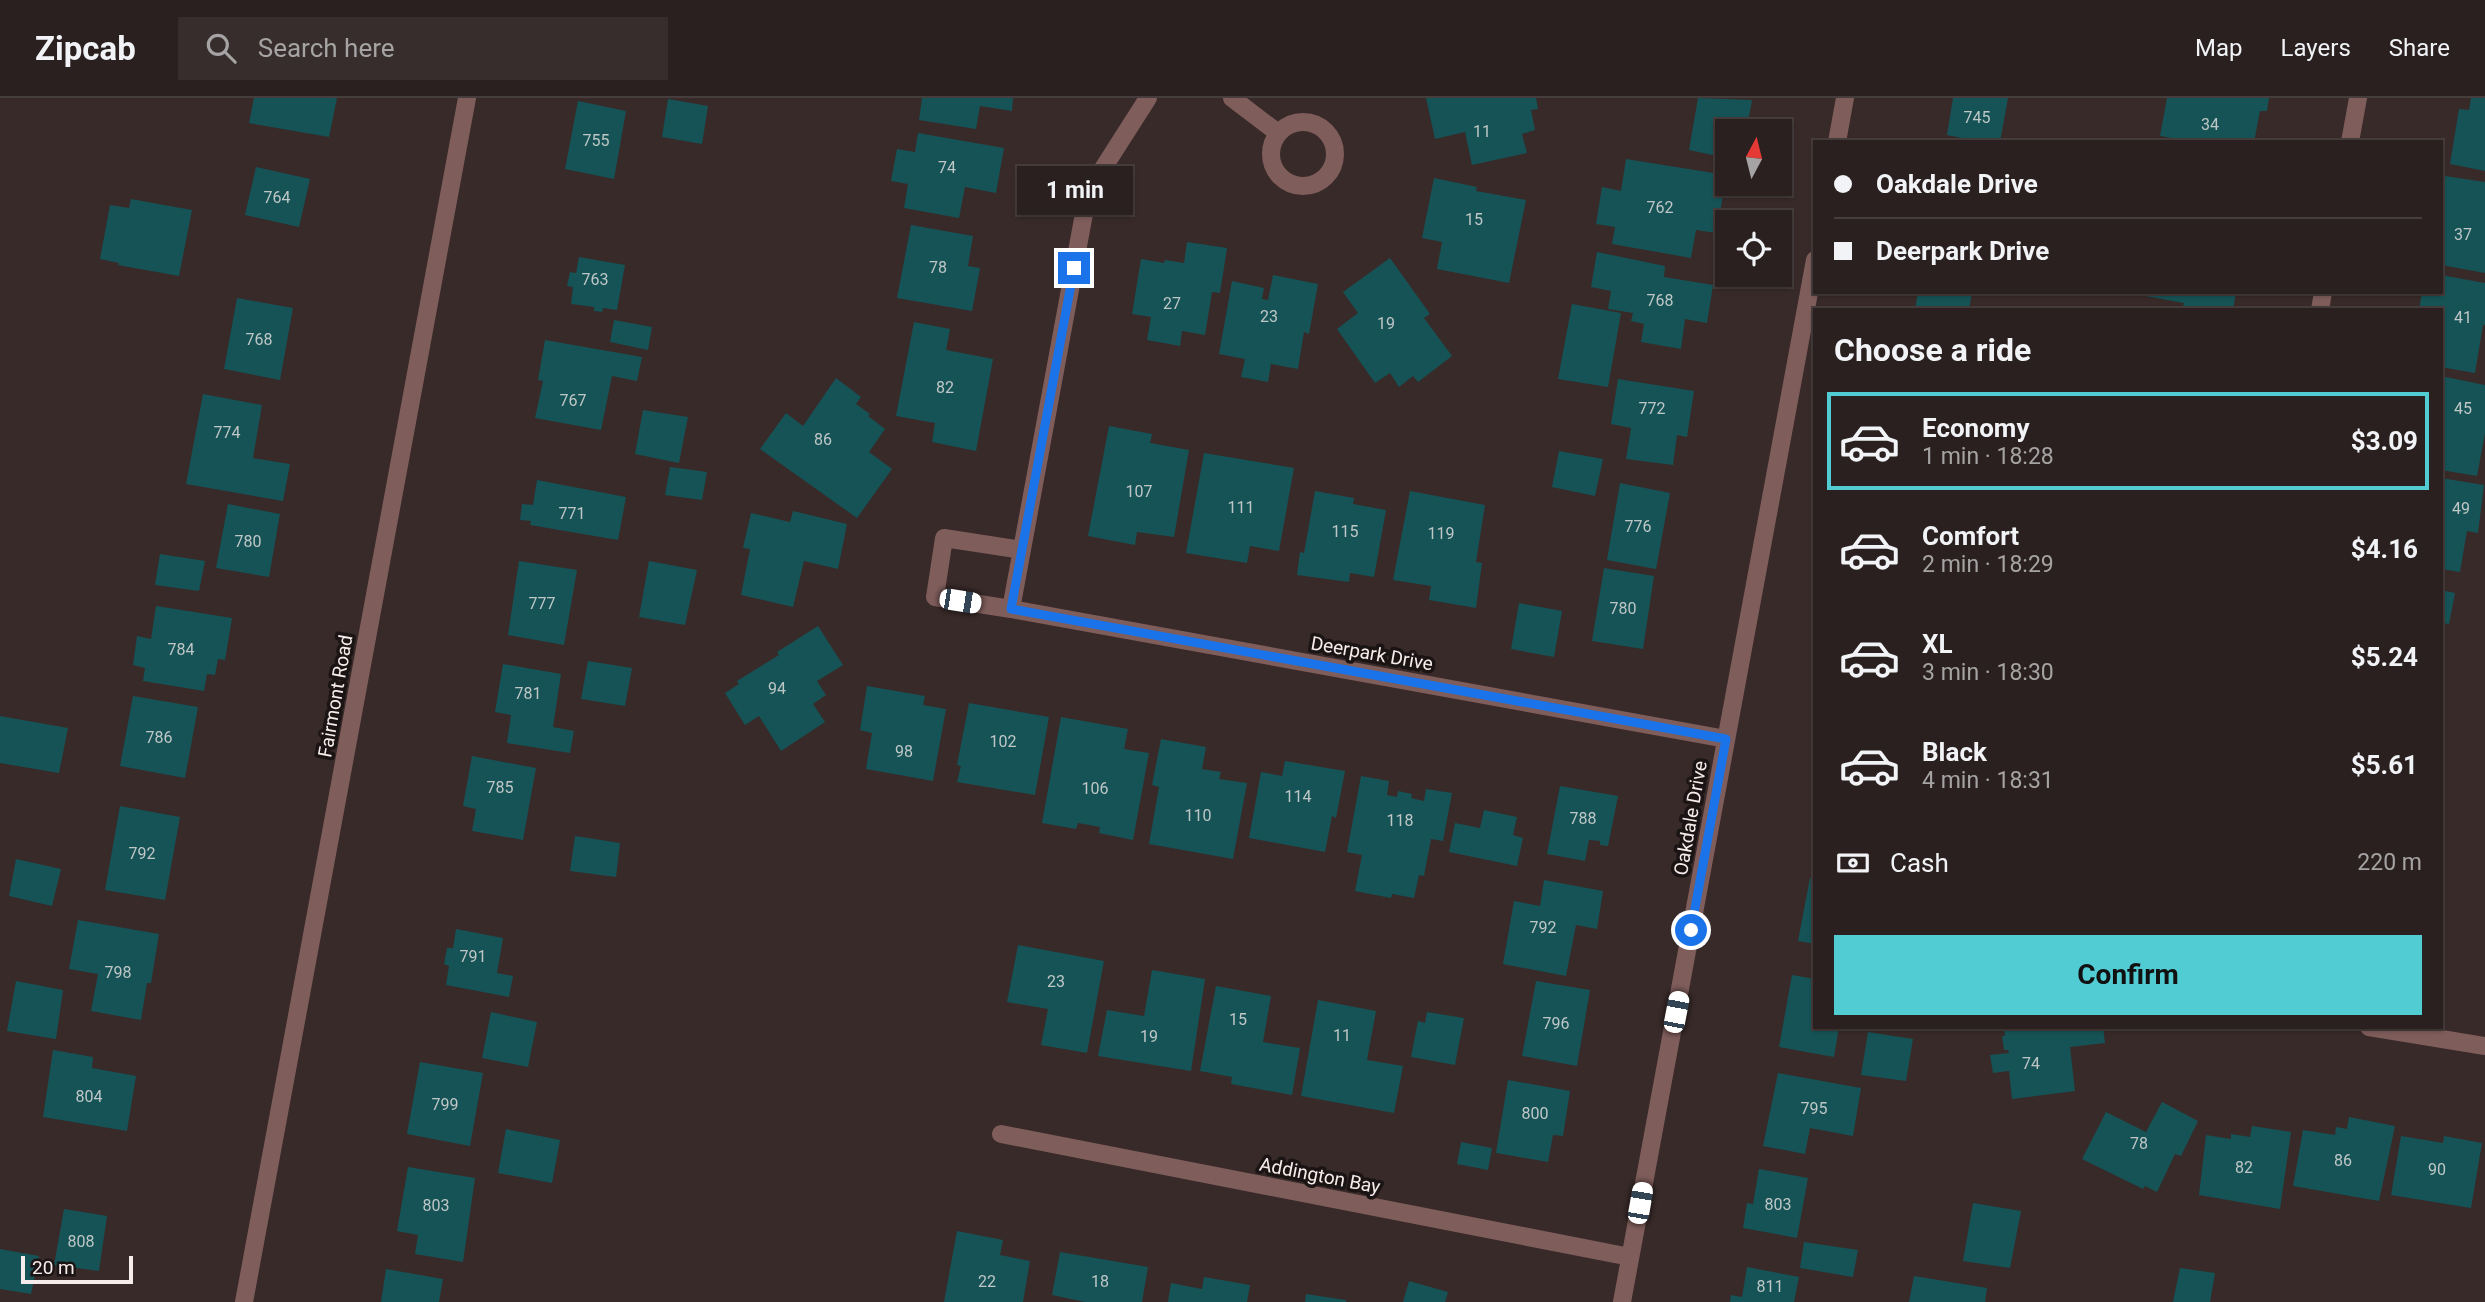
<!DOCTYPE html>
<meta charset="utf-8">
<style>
body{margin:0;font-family:Roboto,sans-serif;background:#362d2c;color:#f1f3f6;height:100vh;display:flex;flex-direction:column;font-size:26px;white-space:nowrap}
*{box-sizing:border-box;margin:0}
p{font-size:23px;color:#a5a3a4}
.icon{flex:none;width:38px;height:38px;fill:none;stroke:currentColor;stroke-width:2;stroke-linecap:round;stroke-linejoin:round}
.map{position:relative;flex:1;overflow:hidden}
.panel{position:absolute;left:1813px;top:210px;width:630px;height:721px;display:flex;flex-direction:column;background:#2a201f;border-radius:0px;box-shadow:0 2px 5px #0004,0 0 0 2px #463e3d}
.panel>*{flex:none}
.hud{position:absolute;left:1813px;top:42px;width:630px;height:154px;border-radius:0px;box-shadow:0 2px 5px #0004,0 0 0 2px #463e3d;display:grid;align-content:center;height:154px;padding:0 21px;background:#2a201f}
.needle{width:46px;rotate:7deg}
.tools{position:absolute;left:1715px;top:21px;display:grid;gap:14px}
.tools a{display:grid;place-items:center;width:77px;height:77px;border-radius:0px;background:#2a201f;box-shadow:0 2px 5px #0004,0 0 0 2px #463e3d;font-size:35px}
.scale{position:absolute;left:21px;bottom:18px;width:112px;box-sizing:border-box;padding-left:7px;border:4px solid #f6ecec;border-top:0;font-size:19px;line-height:24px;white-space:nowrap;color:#f6ecec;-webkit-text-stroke:5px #1b1414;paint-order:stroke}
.end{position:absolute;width:32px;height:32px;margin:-16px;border:9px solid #1a73e8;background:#fff;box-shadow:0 0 0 4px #fff}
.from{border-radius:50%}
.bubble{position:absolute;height:49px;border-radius:0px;background:#2a201f;box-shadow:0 2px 5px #0004,0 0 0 2px #463e3d;font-size:23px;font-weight:700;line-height:49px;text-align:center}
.car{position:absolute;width:21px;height:42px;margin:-21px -10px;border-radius:9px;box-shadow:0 0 5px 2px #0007;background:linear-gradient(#fff 24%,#345 0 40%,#fff 0 76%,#345 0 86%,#fff 0)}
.hud b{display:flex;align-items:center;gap:24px;height:66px;font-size:26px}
.hud b+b{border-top:2px solid #463e3d}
.hud i{width:18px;height:18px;background:#f1f3f6}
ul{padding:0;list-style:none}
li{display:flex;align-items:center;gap:21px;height:98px;margin:0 14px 10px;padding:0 7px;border:4px solid transparent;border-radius:0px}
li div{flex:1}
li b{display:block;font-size:26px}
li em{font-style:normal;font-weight:700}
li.on{border-color:#51ccd3}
li>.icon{width:63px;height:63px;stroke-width:1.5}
h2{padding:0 21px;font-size:32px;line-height:84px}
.pay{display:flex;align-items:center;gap:18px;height:77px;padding:0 21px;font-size:26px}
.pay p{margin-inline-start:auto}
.primary-button{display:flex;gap:14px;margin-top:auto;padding:14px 21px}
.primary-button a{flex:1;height:80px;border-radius:0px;background:#51ccd3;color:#111;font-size:28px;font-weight:700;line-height:80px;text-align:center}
header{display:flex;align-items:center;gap:42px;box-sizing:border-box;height:98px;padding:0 35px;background:#2a201f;border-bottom:2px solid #463e3d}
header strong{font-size:33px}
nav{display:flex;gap:38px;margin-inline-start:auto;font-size:24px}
.search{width:490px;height:63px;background:#362d2c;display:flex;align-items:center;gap:18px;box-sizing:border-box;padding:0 24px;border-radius:0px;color:#a5a3a4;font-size:26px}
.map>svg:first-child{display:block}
.building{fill:#165356}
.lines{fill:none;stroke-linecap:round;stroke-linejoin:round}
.minor{stroke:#7f5d5b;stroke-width:18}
.route{stroke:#1a73e8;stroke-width:9}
.labels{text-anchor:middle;stroke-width:7;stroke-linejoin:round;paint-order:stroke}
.number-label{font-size:16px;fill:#bec6c6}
.street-label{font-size:19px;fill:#f6ecec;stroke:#1b1414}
</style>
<header>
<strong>Zipcab</strong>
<div class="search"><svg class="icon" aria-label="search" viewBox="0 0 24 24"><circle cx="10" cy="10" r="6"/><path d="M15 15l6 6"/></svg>Search here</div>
<nav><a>Map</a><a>Layers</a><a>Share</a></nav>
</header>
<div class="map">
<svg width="2485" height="1204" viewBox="0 0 2485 1204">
<rect width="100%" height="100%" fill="#382a29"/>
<!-- building -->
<path class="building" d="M254,0H337L329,39L249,25Z
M922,0H1013L1012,13L980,8L976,31L919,22Z
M1426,0H1536L1538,11L1531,12L1535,32L1522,36L1527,55L1472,67L1465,34L1435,41Z
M1698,0L1752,2L1747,30L1740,28L1739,33H1727V60L1689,52Z
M1953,0H2008L2000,44H1982L1947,37Z
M2167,0H2269L2267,13H2260L2254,44H2196L2160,38Z
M2471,0H2485V73L2450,66L2459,11L2469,12Z
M668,1L708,8L702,46L662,39Z
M578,3L626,13L614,81L565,71Z
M918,35L1004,50L996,95L965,89L959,120L904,110L908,86L891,83L897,51L915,54Z
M1626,61L1726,77L1717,135L1696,132L1691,160L1612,146L1615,129L1596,126L1602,89L1621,93Z
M256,69L310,81L299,129L245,117Z
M2445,78L2485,84V175L2441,167V104Z
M1434,80L1477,89L1476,93L1526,102L1509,185L1437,171L1442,144L1422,140Z
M131,101L192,112L179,178L118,167L119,165L100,161L110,107L129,110Z
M911,127L973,138L968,168L980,170L972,213L897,200Z
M1187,144L1227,150L1220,195L1212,194L1205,237L1182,233L1180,248L1147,242L1151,219L1132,216L1141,161L1164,165L1165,162L1184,165Z
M1597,154L1665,168L1664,179L1713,187L1707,225L1685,221L1681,251L1641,244L1644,226L1631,223L1633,215L1608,211L1611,193L1591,189Z
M579,159L625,167L617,212L603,210L602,214L594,213V209L571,206L573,189L567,188L570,174L576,175Z
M1390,160L1430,216L1424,220L1452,258L1418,284L1413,278L1399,289L1390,275L1375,285L1337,231L1358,215L1343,194Z
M1273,177L1318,186L1309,236L1304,234L1298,271L1271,266L1268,284L1241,279L1245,261L1219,256L1232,183L1264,190L1262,201L1268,202Z
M2441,177L2485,185V227H2483L2475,275L2441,269V212H2419L2422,194H2441Z
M1918,194H1972L1969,212H1915Z
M2141,194H2236L2233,212H2182L2184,205L2140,197Z
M237,200L293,210L280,282L224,271Z
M1572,206L1621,215L1608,289L1558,281Z
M614,222L652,229L648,252L610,244Z
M914,224L950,231L946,252L993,261L976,353L932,344L935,325L896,318Z
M545,242L642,259L637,283L612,278L601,332L535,320L543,283L538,282Z
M2441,278L2485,287V335L2477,378L2441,372Z
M836,280L861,299L856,306L870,316L868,318L885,331L869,354L892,371L857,420L760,351L786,315L803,328Z
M1618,281L1694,293L1687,339L1677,337L1673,367L1626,361L1631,330L1611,326Z
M203,296L262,307L253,360L290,366L283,403L186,386Z
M643,312L688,319L679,365L635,356Z
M1109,328L1152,336L1150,345L1189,352L1174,439L1137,434L1135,447L1088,438Z
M1559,353L1603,361L1595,398L1552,389Z
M1204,355L1294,370L1279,453L1250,448L1247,465L1186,455Z
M670,369L707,374L702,402L665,397Z
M2441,380L2484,387L2478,435L2467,433L2460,474L2441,471Z
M537,382L626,399L618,442L530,427L531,423L520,422L522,406L533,407Z
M1620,385L1670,395L1656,471L1607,462Z
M1315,393L1354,400L1353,406L1386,412L1374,479L1350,475L1349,484L1297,477L1300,454L1304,455Z
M1410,393L1485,407L1476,464L1482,465L1476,510L1429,502L1431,488L1393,482Z
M228,406L280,416L269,479L216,470Z
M793,413L847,426L838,471L804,463L793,509L741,497L750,451L743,450L751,415L790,424Z
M160,456L205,463L199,493L155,487Z
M519,463L577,472L564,547L508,537Z
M649,463L697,472L685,527L639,519Z
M1604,470L1654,478L1643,551L1592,543Z
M2441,492L2455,495L2449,526L2441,525Z
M1519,505L1562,513L1554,559L1511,551Z
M156,508L232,520L225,562L218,561L215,577L207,576L204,593L143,583L145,570L133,567L137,538L151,541Z
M818,528L843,567L817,583L826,597L813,606L825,624L781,653L759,618L745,627L725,595L739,586L737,583L779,557L777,554Z
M588,563L632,570L625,608L581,601Z
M503,566L561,576L553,629L574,633L570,655L507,645L511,617L495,614Z
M867,588L925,598L923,607L946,611L933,683L866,671L872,635L860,632Z
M133,598L198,609L185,680L120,668Z
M969,605L1049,619L1035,697L957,684L961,668L957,667Z
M0,618L68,630L59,675L0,665Z
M1061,619L1128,631L1124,651L1149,655L1133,742L1099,735L1100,729L1078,725L1076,731L1042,725Z
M1161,641L1206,649L1202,671L1221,674L1219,681L1247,685L1233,761L1149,746L1159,689L1152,687Z
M472,658L536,670L523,742L472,733L476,711L463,708Z
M1285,663L1345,673L1336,720L1332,718L1325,754L1249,740L1261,674L1282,678Z
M1361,678L1389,683L1387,697L1397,699L1398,693L1412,696L1411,700L1424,703L1426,691L1452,695L1443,743L1431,741L1424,778L1419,777L1414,800L1392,796L1391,800L1355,793L1362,757L1347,754Z
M1560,688L1618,698L1608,748L1600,747V743L1589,742L1585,763L1547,756Z
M120,708L180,719L165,802L105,792Z
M1484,712L1517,719L1513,737L1523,740L1517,768L1449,754L1455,725L1480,730Z
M575,738L620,745L616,779L570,773Z
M16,761L61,771L52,808L9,798Z
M1810,780L1815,781V846L1798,843Z
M1544,782L1603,793L1597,831L1576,827L1566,878L1503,866L1514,803L1540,808Z
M78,822L159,836L151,885H147L141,922L91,913L98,876L69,871Z
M456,831L503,840L497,875L513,878L509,899L446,887L449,868L444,866L447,850H453Z
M1018,847L1104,863L1087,955L1041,947L1048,911L1007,904Z
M1152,872L1205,881L1191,973L1098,958L1107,912L1144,918Z
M1792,877L1815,881V929H1839L1834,959L1779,949Z
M16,883L63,892L56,941L7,933Z
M1536,883L1590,892L1577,968L1522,958Z
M1216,888L1271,898L1263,944L1300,950L1292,997L1231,986L1232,979L1200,973Z
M1318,902L1376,913L1367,962L1403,968L1394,1015L1301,998Z
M491,914L537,924L528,969L482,960Z
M1427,914L1464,920L1455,967L1411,959L1418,923L1425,925Z
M2004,929H2103L2105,945L2070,949L2075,993L2012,1001L2009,973L1993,975L1990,957L2009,955L2008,952H2004L2002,938H2005Z
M1868,934L1913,941L1906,983L1861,977Z
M53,952L93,959L92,970L136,978L127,1033L43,1019Z
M420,964L483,975L470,1048L407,1036Z
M1778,975L1861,990L1853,1038L1810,1030L1805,1056L1763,1048Z
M1508,982L1570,993L1563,1038L1553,1037L1548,1064L1496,1055Z
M2162,1004L2198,1023L2181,1058L2175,1056L2157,1094L2145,1088L2143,1091L2082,1061L2106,1014L2146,1034Z
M2349,1019L2395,1028L2379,1103L2293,1088L2303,1032L2335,1037L2336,1029L2347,1031Z
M2252,1028L2291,1034L2280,1111L2199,1097L2206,1037L2231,1041V1036L2250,1039Z
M506,1031L560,1042L552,1085L498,1075Z
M2401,1038L2443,1045L2444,1038L2482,1045L2471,1110L2391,1097Z
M1461,1044L1492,1050L1488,1072L1457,1066Z
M408,1069L475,1080L463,1164L415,1156L418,1137L397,1133Z
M1759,1071L1808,1080L1797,1140L1743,1130L1747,1105L1753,1106Z
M1973,1105L2021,1113L2010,1170L1963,1163Z
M64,1111L107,1118L99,1173L54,1167Z
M957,1133L1003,1142L1000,1157L1030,1163L1023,1204H944Z
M1804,1144L1858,1152L1853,1179L1800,1170Z
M0,1151L39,1158L31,1196L0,1191Z
M1060,1154L1148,1169L1142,1204H1085L1052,1197Z
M1747,1169L1799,1179L1794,1204H1730L1731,1197L1742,1199Z
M2180,1170L2215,1175L2210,1204H2173Z
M386,1171L443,1181L439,1204H381Z
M1914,1178L1987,1190L1985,1204H1909Z
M1204,1179L1250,1187L1247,1204H1168L1171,1185L1202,1191Z
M1409,1183L1448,1194L1445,1204H1403Z
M1306,1196L1346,1202V1204H1305Z"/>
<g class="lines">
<!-- minor -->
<path class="minor" d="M1148,0L1088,94L1011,511L1726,641
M1232,0L1278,35
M1271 56a32 32 0 1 1 64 0a32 32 0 1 1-64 0Z
M1837,44L1845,0
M2350,44L2358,0
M2320,212L2323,194
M1011,511L935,499L944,440L1022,452
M2369,929L2485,948
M1001,1036L1630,1159
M244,1204L467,0
M1622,1204L1815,162"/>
</g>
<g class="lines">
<!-- route -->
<path class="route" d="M1074,170L1011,511L1726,641L1691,832"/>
</g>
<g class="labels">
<!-- number labels -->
<g class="number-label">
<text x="1977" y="25">745</text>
<text x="2210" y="32">34</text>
<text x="1482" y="39">11</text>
<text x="596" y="48">755</text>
<text x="947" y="75">74</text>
<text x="277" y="105">764</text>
<text x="1660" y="115">762</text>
<text x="1474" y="127">15</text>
<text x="2463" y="142">37</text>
<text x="938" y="175">78</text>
<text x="595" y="187">763</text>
<text x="1660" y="208">768</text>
<text x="1172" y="211">27</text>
<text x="1269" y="224">23</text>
<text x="2463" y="225">41</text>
<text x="1386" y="231">19</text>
<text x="259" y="247">768</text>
<text x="945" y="295">82</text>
<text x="573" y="308">767</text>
<text x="1652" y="316">772</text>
<text x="2463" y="316">45</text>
<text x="227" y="340">774</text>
<text x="823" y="347">86</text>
<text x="1139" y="399">107</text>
<text x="1241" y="415">111</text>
<text x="2461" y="416">49</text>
<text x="572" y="421">771</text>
<text x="1638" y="434">776</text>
<text x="1345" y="439">115</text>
<text x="1441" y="441">119</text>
<text x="248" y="449">780</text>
<text x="542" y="511">777</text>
<text x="1623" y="516">780</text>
<text x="181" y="557">784</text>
<text x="777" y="596">94</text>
<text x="528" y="601">781</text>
<text x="159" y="645">786</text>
<text x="1003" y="649">102</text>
<text x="904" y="659">98</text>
<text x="500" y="695">785</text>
<text x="1095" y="696">106</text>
<text x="1298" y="704">114</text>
<text x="1198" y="723">110</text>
<text x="1583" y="726">788</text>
<text x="1400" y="728">118</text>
<text x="142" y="761">792</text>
<text x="1543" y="835">792</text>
<text x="473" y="864">791</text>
<text x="118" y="880">798</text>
<text x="1056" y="889">23</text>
<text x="1238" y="927">15</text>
<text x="1556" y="931">796</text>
<text x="1342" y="943">11</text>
<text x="1149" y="944">19</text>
<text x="2031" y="971">74</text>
<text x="89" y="1004">804</text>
<text x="445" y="1012">799</text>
<text x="1814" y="1016">795</text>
<text x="1535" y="1021">800</text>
<text x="2139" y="1051">78</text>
<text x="2343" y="1068">86</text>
<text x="2244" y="1075">82</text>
<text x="2437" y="1077">90</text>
<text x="1778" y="1112">803</text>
<text x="436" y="1113">803</text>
<text x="81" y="1149">808</text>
<text x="987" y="1189">22</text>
<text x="1100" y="1189">18</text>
<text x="1770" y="1194">811</text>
</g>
<!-- street labels -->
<g class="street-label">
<text transform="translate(1372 555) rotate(10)" y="7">Deerpark Drive</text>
<text transform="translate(335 598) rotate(-80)" y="7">Fairmont Road</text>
<text transform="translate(1690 720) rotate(-80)" y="7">Oakdale Drive</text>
<text transform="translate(1320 1077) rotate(11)" y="7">Addington Bay</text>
</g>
</g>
</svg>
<div class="tools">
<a><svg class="needle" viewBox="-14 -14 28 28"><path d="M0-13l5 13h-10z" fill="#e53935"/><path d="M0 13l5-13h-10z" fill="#a5a3a4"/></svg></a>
<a><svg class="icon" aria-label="locate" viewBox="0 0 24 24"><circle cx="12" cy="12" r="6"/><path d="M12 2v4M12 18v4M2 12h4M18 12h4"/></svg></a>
</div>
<div class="scale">20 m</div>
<i class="end from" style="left:1691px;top:832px"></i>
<i class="end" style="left:1074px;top:170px"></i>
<div class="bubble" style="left:1017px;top:68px;width:116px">1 min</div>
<i class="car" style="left:960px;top:503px;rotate:99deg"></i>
<i class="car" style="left:1676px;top:914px;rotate:11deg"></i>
<i class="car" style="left:1640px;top:1105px;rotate:10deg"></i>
<div class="hud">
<b><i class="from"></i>Oakdale Drive</b>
<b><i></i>Deerpark Drive</b>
</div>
<section class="panel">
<h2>Choose a ride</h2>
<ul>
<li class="on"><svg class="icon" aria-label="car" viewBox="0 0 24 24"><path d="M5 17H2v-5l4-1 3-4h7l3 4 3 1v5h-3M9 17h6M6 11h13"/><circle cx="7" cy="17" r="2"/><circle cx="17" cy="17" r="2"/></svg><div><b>Economy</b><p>1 min · 18:28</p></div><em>$3.09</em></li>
<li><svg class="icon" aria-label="car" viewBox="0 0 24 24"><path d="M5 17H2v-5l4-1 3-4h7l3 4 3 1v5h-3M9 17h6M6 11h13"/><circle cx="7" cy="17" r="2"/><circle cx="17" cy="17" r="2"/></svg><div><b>Comfort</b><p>2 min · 18:29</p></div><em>$4.16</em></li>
<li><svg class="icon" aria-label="car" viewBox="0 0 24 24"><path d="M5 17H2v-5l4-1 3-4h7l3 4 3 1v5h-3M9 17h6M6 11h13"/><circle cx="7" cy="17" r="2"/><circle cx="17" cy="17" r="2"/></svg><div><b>XL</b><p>3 min · 18:30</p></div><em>$5.24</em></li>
<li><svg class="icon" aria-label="car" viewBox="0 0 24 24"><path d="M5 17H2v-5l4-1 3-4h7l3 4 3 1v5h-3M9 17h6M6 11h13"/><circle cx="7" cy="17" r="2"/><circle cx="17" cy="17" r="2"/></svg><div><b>Black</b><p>4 min · 18:31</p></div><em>$5.61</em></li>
</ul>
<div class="pay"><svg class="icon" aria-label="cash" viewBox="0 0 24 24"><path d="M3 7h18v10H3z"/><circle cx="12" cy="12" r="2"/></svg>Cash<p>220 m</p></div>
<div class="primary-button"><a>Confirm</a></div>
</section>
</div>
